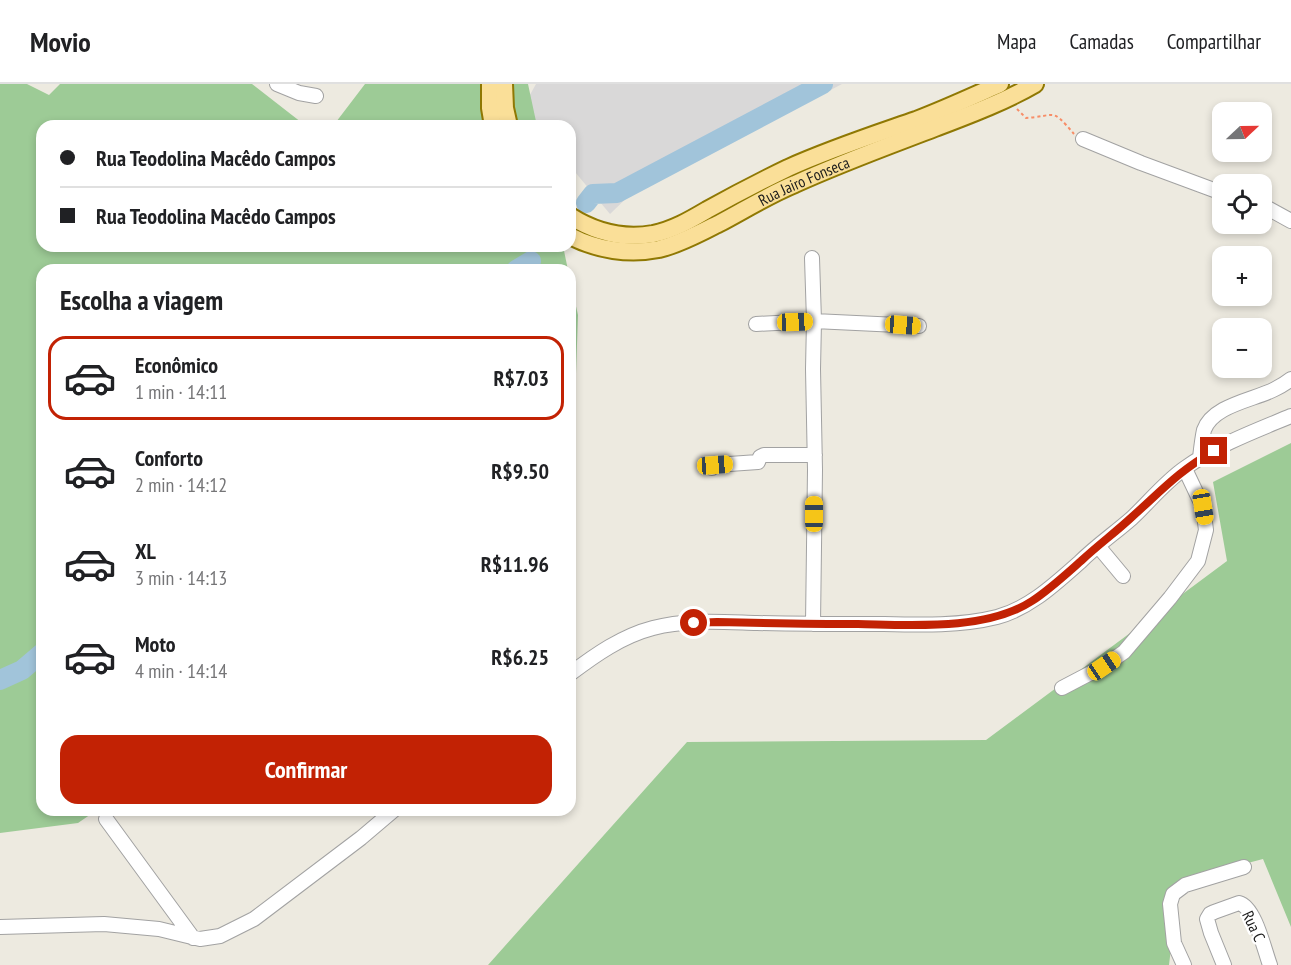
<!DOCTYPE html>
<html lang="pt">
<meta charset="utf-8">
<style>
body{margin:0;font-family:"PT Sans Narrow",sans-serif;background:#f6f6f6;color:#202124;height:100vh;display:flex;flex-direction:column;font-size:22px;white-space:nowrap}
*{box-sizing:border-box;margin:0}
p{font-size:20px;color:#757577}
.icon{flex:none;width:33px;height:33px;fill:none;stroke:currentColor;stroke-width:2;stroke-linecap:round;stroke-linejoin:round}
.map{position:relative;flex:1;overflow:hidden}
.side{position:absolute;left:36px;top:180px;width:540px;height:552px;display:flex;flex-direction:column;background:#fff;border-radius:18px;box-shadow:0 3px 9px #0003}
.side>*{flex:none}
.top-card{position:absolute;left:36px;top:36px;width:540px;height:132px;border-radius:18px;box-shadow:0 3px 9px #0003;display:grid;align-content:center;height:132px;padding:0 24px;background:#fff}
.needle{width:39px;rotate:68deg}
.fabs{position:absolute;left:1212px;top:18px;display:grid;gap:12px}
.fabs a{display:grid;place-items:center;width:60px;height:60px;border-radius:12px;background:#fff;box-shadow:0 3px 9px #0003;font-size:30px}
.end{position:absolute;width:27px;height:27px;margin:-14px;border:8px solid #c22204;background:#fff;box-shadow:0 0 0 3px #fff}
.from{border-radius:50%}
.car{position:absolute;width:18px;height:36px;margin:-18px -9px;border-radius:8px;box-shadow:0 0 4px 2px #0007;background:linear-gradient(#f5c518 24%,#345 0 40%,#f5c518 0 76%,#345 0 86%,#f5c518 0)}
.top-card b{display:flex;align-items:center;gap:21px;height:57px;font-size:22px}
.top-card b+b{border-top:2px solid #e0e0e0}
.top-card i{width:15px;height:15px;background:#202124}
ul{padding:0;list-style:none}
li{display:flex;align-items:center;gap:18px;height:84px;margin:0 12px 9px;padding:0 12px;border:3px solid transparent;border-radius:18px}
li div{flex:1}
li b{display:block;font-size:22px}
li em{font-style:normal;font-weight:700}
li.active{border-color:#c22204}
li>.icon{width:54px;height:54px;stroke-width:1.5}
h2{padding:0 24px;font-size:27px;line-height:72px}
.action{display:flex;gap:12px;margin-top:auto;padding:12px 24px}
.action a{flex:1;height:69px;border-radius:18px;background:#c22204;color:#fff;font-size:24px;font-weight:700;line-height:69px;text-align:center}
header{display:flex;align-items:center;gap:36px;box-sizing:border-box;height:84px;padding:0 30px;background:#fff;border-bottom:2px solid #e0e0e0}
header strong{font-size:28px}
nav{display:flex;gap:33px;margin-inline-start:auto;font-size:21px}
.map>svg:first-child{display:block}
.residential{fill:#d9d8d8}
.forest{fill:#9dcb96}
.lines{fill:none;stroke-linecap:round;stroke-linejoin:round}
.river{stroke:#a1c4da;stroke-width:20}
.minor-casing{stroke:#a2a2a2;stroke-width:16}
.major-casing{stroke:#8f7803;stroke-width:20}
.path{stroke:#f78d67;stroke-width:2;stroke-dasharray:3 3;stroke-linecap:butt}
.minor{stroke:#fff;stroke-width:14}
.major{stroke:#fadf98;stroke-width:16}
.route{stroke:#c22204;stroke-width:8}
.labels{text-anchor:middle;stroke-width:4.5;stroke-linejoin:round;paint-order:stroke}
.street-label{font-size:16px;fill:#1b1b1b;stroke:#fff}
</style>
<header>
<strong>Movio</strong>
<nav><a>Mapa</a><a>Camadas</a><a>Compartilhar</a></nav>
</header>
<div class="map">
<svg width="1291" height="881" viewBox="0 0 1291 881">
<rect width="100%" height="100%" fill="#edeae0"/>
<!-- residential -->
<path class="residential" d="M536,0H842L793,26L760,33L738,48L726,62L639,102L610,130L570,82V42H536L526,18Z"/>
<!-- forest -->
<path class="forest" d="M0,0H27L49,11L60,0H252L306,42H42V162H563L568,186H42V726H97L78,739L0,749Z
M365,0H528L537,42H333Z
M570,196L578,231L572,407L570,409Z
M1291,359V843L1263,775L1179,797L1169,881H488L687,658L986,656L1227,477L1213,398Z"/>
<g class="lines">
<!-- river -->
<path class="river" d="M586,119L593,110L617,109L823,0
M516,186L531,177
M0,596L22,586L42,569"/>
<defs>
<path id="minor" d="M277,0L299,9L316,12
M1083,55L1141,79L1222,109
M1262,121L1291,137
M812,174L814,237L813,285L815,386L813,540
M756,240L814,237L919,242
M1200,374C1201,365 1202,355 1204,346C1213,321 1254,316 1275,305C1281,302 1286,299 1291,295
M712,384L715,381L758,378L760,373L764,371H815
M1098,462L1123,492
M570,590C595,571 622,552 653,544C686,535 723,538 757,539C799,540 842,540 884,540C922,541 961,542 997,533C1030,524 1055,500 1080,478C1096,462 1115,449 1132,434C1150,417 1165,398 1185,384C1217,361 1255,347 1291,332
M1062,604L1104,582L1124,568L1170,514L1198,477L1206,446L1203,423L1185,385
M106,735L193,854
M0,843L104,840L159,845L200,855L220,852L254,835L361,754L394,726
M1184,881L1174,859L1170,820L1173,810L1185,801L1244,783
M1224,881L1211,849L1207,835L1210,830L1214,828L1239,819C1255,823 1264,865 1270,881"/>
<g id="major">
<path d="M490,0V24L493,42"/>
<path d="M504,0L505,24L509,42"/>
<path d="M570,132C595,148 624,155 653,150C673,146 690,136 707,126C734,111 761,97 788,84C830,65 873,51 916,36C945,25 973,12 1000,0"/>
<path id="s1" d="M570,152C597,166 629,171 659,165C680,160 699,149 718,140C743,127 768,111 795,100C841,79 888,62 935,44C969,31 1004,18 1035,0"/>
</g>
</defs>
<!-- minor casing -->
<use href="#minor" class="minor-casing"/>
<!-- major casing -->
<use href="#major" class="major-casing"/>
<!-- path -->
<path class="path" d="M1017,25L1026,34C1057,32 1051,23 1074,50"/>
<!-- minor -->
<use href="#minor" class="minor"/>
<!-- major -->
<use href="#major" class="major"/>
</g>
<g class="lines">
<!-- route -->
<path class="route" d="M694,539L717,538C764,539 811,540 858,540C911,541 986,547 1032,517C1049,506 1065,491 1081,477C1098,461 1116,448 1133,432C1161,407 1180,386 1214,367"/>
</g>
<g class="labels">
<!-- street labels -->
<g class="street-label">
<text dy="6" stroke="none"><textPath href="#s1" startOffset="252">Rua Jairo Fonseca</textPath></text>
<text transform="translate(1254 842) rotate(65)" y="6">Rua C</text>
</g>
</g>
</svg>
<div class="fabs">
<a><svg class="needle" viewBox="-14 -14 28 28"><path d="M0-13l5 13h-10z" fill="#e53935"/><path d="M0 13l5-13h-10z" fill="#757577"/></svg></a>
<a><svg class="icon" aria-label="locate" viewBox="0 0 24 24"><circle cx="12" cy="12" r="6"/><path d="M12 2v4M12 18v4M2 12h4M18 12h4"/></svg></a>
<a>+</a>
<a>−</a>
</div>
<i class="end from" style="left:694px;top:539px"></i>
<i class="end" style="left:1214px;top:367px"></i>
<i class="car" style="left:795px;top:238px;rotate:88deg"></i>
<i class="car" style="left:903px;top:241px;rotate:94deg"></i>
<i class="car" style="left:715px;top:381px;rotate:86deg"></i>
<i class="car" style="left:1203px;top:423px;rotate:171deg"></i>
<i class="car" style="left:814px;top:430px;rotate:0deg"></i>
<i class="car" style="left:1104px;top:582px;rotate:56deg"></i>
<div class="top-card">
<b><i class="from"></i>Rua Teodolina Macêdo Campos</b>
<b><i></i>Rua Teodolina Macêdo Campos</b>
</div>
<section class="side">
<h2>Escolha a viagem</h2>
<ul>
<li class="active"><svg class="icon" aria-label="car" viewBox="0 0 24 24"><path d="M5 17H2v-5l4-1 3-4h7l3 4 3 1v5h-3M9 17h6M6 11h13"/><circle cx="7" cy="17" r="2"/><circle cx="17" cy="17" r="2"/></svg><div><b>Econômico</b><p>1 min · 14:11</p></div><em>R$7.03</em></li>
<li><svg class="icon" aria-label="car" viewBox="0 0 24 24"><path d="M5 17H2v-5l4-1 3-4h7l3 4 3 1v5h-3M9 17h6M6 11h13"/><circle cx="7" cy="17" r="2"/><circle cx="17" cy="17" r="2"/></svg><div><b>Conforto</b><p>2 min · 14:12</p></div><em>R$9.50</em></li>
<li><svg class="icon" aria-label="car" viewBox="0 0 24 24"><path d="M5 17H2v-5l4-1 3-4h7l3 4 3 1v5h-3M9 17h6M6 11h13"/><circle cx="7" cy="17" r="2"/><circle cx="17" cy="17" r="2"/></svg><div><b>XL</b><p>3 min · 14:13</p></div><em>R$11.96</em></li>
<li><svg class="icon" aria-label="car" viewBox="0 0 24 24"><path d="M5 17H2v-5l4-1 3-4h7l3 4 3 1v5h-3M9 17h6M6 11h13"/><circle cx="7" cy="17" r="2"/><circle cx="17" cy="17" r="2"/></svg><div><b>Moto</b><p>4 min · 14:14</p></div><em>R$6.25</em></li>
</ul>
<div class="action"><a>Confirmar</a></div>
</section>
</div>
